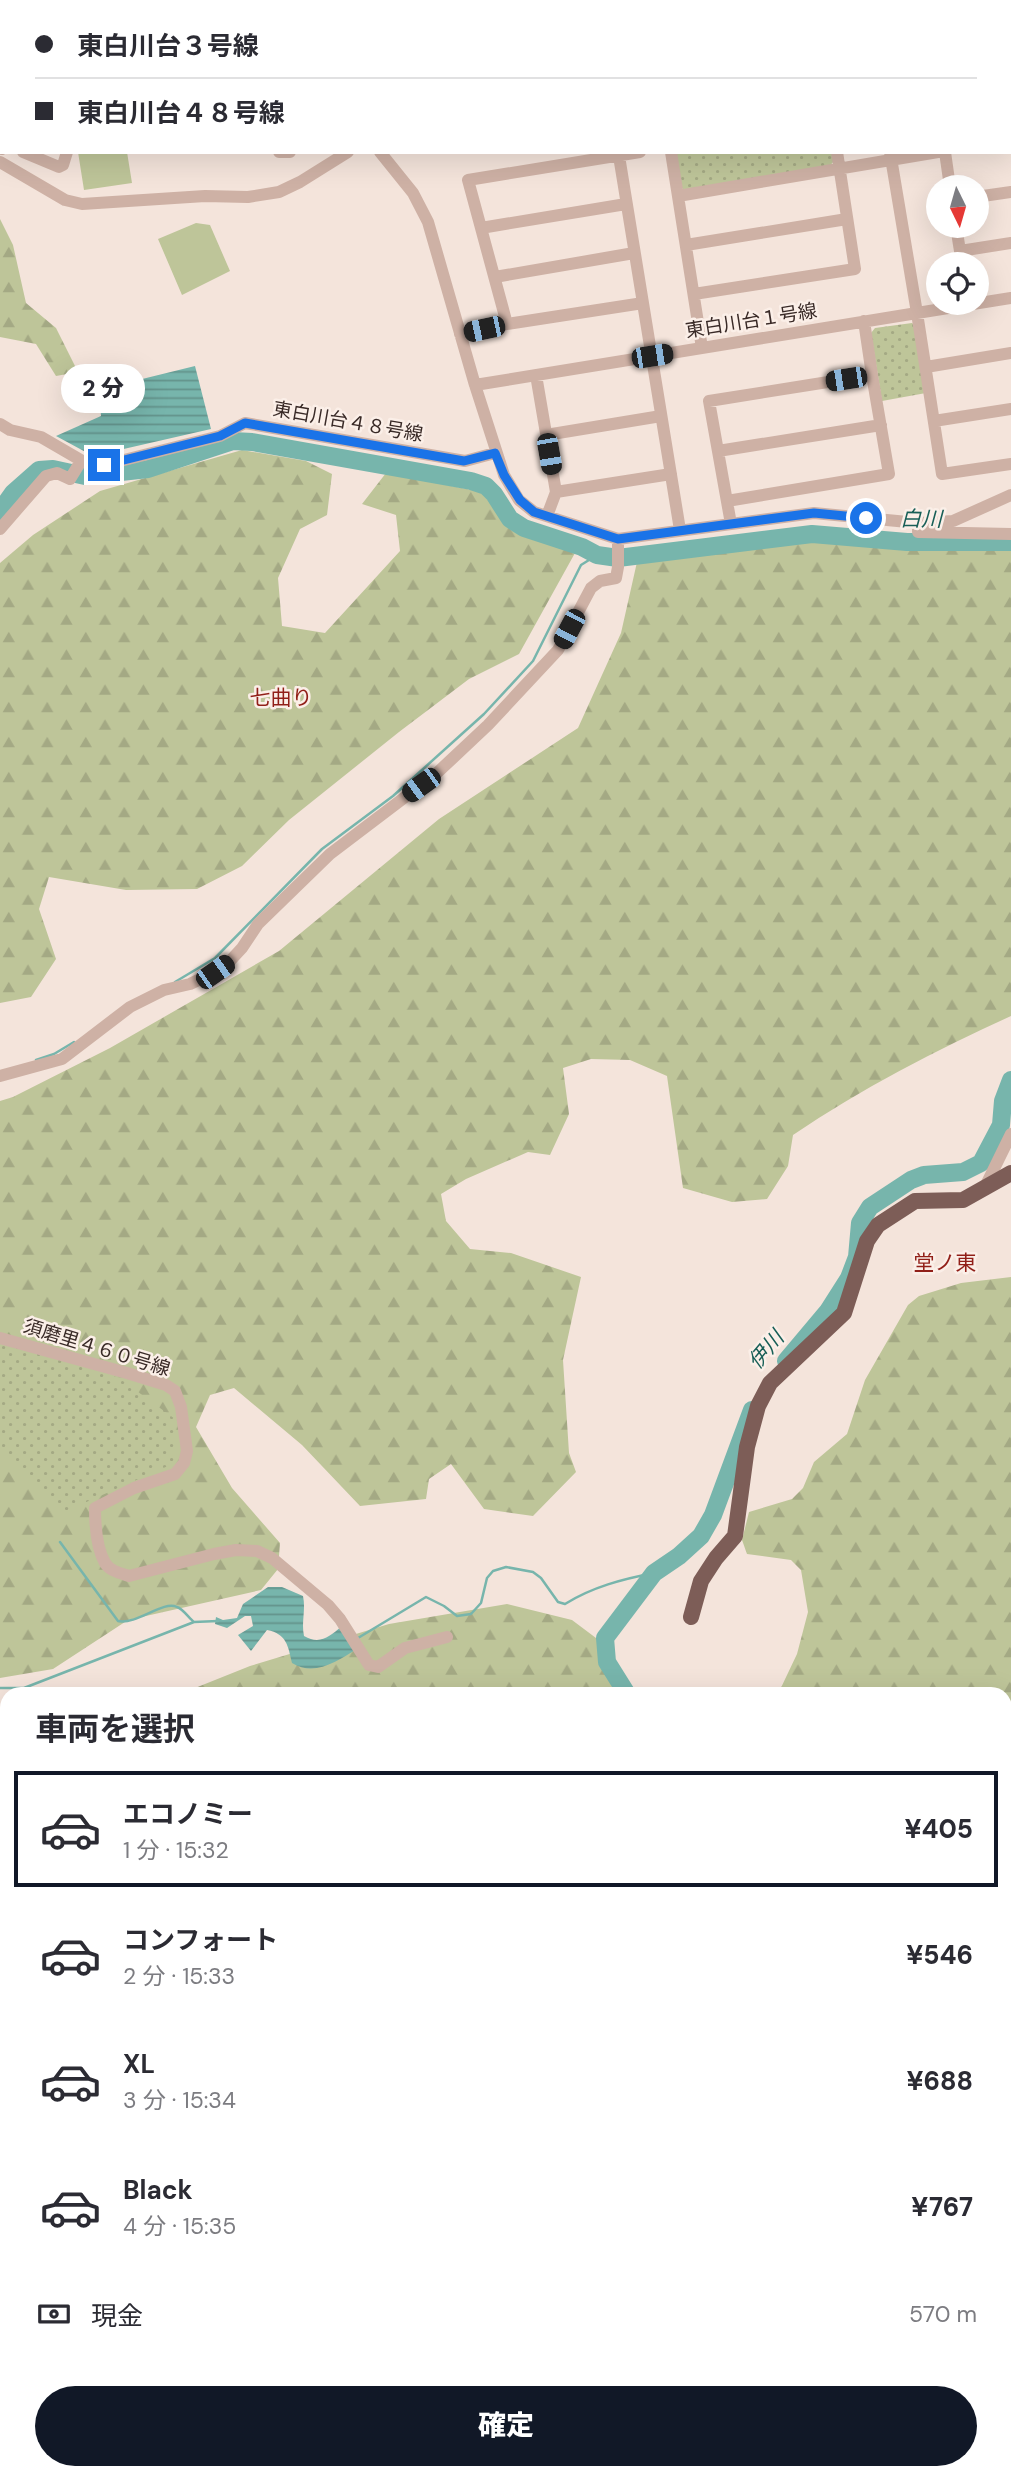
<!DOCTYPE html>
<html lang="ja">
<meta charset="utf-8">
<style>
body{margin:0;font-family:"DM Sans","Noto Sans JP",sans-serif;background:#f2f2f3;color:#2b2b33;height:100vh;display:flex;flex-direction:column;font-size:26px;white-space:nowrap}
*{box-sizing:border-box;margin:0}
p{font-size:23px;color:#7c7c81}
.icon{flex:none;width:38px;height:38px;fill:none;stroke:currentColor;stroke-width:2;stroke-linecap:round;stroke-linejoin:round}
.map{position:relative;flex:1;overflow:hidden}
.details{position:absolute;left:0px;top:1687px;width:1012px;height:793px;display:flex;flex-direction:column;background:#fff;border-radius:21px 21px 0 0;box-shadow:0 7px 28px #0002}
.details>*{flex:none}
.guide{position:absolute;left:0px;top:0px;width:1012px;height:154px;box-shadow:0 7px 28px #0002;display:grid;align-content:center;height:154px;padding:0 35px;background:#fff}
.needle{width:46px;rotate:175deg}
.fabs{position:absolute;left:926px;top:175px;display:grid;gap:14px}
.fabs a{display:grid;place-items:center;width:63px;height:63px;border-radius:50%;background:#fff;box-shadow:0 7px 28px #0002;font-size:35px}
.end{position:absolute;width:32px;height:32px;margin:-16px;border:9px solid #1a73e8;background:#fff;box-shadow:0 0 0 4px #fff}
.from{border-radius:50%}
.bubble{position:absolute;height:49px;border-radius:24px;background:#fff;box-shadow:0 7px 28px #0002;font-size:23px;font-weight:800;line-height:49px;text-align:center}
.car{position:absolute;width:21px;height:42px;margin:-21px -10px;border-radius:9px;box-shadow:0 0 5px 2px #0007;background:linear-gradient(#222 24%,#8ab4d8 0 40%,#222 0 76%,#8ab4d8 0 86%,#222 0)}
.guide b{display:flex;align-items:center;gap:24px;height:66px;font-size:26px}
.guide b+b{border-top:2px solid #e1e1e2}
.guide i{width:18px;height:18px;background:#2b2b33}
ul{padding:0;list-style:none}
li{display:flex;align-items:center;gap:21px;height:116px;margin:0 14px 10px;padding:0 21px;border:4px solid transparent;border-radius:0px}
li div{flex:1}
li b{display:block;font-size:26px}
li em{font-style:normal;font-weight:800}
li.selected{border-color:#111827}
li>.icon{width:63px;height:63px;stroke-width:1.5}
h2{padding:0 35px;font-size:32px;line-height:84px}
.pay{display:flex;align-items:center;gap:18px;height:77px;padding:0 35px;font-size:26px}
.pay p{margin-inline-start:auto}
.cta{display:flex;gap:14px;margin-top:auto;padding:14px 35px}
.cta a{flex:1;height:80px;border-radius:42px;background:#111827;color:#fff;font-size:28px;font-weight:800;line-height:80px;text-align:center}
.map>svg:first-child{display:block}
.forest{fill:url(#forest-firs)}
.park{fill:url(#park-dots)}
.pitch{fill:#bec599}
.water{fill:url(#water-rules)}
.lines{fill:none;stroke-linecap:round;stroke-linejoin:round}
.stream{stroke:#77b5ac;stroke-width:2.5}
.river{stroke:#77b5ac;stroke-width:18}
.highway-tunnel{stroke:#cfbfb7;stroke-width:19;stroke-dasharray:19 10;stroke-linecap:butt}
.minor{stroke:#ceb1a5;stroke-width:12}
.major{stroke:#7d5d57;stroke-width:16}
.route{stroke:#1a73e8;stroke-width:9}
.labels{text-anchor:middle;stroke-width:5;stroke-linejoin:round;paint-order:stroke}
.street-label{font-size:19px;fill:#392a27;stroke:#fbefe8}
.water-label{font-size:21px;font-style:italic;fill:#185f57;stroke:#fbefe8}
.neighbourhood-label{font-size:21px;fill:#911f18;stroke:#fbefe8}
</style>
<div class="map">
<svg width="1011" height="2479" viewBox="0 0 1011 2479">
<defs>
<pattern id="forest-firs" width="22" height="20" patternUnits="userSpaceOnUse" patternTransform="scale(1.75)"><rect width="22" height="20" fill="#bec599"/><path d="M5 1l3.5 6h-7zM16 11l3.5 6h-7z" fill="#a4a984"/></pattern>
<pattern id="park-dots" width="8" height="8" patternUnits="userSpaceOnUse" patternTransform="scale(1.75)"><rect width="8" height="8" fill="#bec599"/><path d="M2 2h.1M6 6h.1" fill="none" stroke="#a4a984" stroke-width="1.8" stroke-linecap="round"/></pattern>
<pattern id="water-rules" width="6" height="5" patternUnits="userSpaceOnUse" patternTransform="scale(1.75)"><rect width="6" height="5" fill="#77b5ac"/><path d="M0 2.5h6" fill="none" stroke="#63938c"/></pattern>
</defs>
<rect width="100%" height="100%" fill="#f4e4db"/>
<!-- forest -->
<path class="forest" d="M0,0L145,2H2L0,147Z
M0,219L13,245L26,303L56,328L78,372L56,376L36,344L0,337Z
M242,450L306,461L332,474L327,515L300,529L278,578L282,626L325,633L400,551L396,515L362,504L386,473L482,492L511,530L553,543L575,553L519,654L469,679L399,732L289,820L242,866L197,889L126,890L49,877L39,909L56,959L31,997L0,1003V563L33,535L100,491Z
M817,537L903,549L1011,547V1016C936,1050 861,1089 793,1135L788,1166L767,1199L732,1202L683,1188L667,1076L630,1060L591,1059L563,1068L569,1114L550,1155L528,1152L466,1179L441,1194L446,1221L470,1249L511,1253L581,1277L563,1360L569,1453L576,1472L533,1516L484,1509L451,1464L429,1479L426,1499L360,1506L302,1445L234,1388L210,1395L196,1427L232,1488L280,1543L278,1569L261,1590L128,1620L53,1669L0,1678V1101L13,1097L110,1048L279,951L439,819L578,728L621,633L637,562Z
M1011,1277V2479H598L595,2473H1004V1694H778L797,1654L808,1612L801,1570L791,1560L747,1554L742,1540L749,1512L792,1499L803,1488L814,1462L847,1434L865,1380L908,1305L919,1296L961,1283Z
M507,1604L572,1620L612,1650L628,1694H180L250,1666L389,1624Z"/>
<!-- park -->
<path class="park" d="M675,152H833L834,161L828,168L686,191L680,187Z
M912,323L916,326L926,393L882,401L871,333L875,328Z
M0,1339L119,1378L175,1419L177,1462L66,1511L0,1446Z
M0,1855L7,1886V2473H596L598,2479H0Z"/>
<!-- pitch -->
<path class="pitch" d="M78,152H127L132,183L84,190Z
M196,223L210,225L230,271L182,295L158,239Z
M0,2387L7,2388V2473H38V2479H0Z"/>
<!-- water -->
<path class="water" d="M195,366L211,429L93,456L56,436L101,416L100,402L122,397L134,381Z
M268,1587H282L303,1596C306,1610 301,1622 304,1636C320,1645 329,1637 342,1626L357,1649C337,1661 315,1677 292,1663C288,1646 287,1634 267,1630L251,1651L238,1635L253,1626L251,1616H245L227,1628L215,1624L216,1617L223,1620L237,1618L243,1604Z
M529,2473H589L591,2479H525Z"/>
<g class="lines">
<!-- stream -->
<path class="stream" d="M175,982L215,958L322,849L393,796L484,714L533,661L581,565L597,555
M36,1060L54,1054L74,1042
M60,1542L118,1621C137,1625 163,1600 177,1607C183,1609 189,1618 194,1622L218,1621
M358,1638L426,1597L444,1606L457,1616L471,1614L481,1603L487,1578L493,1571L506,1567L533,1572L541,1578L558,1602L565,1604C592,1587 623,1579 654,1573
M0,1688H24L194,1622"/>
<!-- river -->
<path class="river" d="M0,511L13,493L39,470L53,469L85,476L148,469L233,441L252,442L471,481L486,486L494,494L510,519L524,528L582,547L597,555L618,558L812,534L907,542H1011
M786,1361L828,1311L849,1278L857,1257L860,1223L870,1207L911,1180L924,1175L963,1172L981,1163L1001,1125L1003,1101L1011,1080
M627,1694L607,1662L605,1638L654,1573L679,1556L701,1536L713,1515L752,1410"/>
<!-- highway-tunnel -->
<path class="highway-tunnel" d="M1010,0L1011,2"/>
<!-- minor -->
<path class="minor" d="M173,0L174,2
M289,0V2
M347,0L348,2
M541,0L542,2
M593,0V2
M646,0V2
M812,0V2
M922,0V2
M977,0L978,2
M204,2L215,0
M872,2L883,0
M1010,63L1011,66
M1010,90H1011
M1010,141H1011
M0,148L2,149
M23,152L59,167L63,165L67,152
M279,152H290
M380,152L413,193L428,222L475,385L917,313L890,152
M671,152L702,348
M945,152L950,187
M619,156L680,530
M0,162L65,200L82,204L205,196L248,197L279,192L300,182L348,152
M678,196L938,152
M976,197L1011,192
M956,226L960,251L1011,243
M481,228L626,204
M686,245L847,219
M495,277L634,253
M694,294L855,269L837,152
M1011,298L917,313L942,474L1011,464
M507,324L643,303
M460,334L507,324L468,180L640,152
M926,367L1011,353
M536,375L556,492L547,516
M475,385L504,475L519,500L534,512L618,539L814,513L918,523L953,521L1011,495
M934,421L1011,409
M0,424L10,430L41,437L84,462L104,465L220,436L245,423L465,461L495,453
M546,435L661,416
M718,451L881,425
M556,492L671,474
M727,501L889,474L872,375
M918,523V532L1011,534
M731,524L709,401L872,375L864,321
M0,529L46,476L57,473L70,479L81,461
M0,1076L62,1059L130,1007L164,990L190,984L215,972L229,962L242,948L258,924L330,854L438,772L488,725L558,650L591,588L600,581L616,578L618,567V539
M986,1185L1011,1134
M0,1338L127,1373L166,1385L175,1391L181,1407L187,1451L184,1463L175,1474L134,1488L95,1508C95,1525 96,1547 105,1563C110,1571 120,1573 129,1576L214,1554L236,1550L257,1551L272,1558L328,1605L340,1619L369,1665L378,1667L405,1648L447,1637
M0,1899C5,1954 11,2009 0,2064
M0,2376H7
M421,2473L427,2479
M515,2479L523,2473"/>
<!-- major -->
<path class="major" d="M691,1617L701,1581L716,1558L735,1536L747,1447L758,1406L770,1383L844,1313L867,1241L878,1225L915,1201L963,1200L1011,1173"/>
</g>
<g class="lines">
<!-- route -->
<path class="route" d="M104,465L220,436L245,423L464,461L495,453L504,475L520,500L534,512L618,539L814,513L866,518"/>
</g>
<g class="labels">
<!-- street labels -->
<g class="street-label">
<text transform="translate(751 320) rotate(-9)" y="7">東白川台１号線</text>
<text transform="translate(348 421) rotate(10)" y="7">東白川台４８号線</text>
<text transform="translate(97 1347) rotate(17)" y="7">須磨里４６０号線</text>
</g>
<!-- water labels -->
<g class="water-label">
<text transform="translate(921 519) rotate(1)" y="7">白川</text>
<text transform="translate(766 1350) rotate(-50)" y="7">伊川</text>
</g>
<!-- neighbourhood labels -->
<g class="neighbourhood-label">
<text x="281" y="705">七曲り</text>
<text x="945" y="1270">堂ノ東</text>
</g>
</g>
</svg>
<div class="fabs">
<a><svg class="needle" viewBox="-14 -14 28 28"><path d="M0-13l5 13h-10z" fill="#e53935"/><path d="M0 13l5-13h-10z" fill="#7c7c81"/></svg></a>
<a><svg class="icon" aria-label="locate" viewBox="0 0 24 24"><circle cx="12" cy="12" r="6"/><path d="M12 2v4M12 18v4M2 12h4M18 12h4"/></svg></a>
</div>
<i class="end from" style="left:866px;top:518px"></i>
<i class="end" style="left:104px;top:465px"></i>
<div class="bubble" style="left:61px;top:364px;width:84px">2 分</div>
<i class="car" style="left:484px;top:329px;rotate:258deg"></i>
<i class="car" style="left:652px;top:356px;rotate:81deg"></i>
<i class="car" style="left:846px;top:379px;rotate:261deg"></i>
<i class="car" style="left:549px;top:454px;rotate:170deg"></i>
<i class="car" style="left:569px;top:629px;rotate:208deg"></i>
<i class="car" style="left:421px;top:785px;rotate:234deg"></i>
<i class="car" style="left:215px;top:972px;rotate:55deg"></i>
<div class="guide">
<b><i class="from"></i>東白川台３号線</b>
<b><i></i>東白川台４８号線</b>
</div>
<section class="details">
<h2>車両を選択</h2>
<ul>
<li class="selected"><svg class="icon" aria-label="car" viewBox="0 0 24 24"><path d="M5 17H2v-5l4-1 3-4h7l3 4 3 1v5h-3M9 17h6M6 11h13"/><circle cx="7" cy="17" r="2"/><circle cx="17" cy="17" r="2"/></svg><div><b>エコノミー</b><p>1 分 · 15:32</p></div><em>¥405</em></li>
<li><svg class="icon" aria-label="car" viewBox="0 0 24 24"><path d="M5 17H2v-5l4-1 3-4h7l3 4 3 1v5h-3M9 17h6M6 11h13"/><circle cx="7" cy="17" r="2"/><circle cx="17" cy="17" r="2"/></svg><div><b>コンフォート</b><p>2 分 · 15:33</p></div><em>¥546</em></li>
<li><svg class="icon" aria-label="car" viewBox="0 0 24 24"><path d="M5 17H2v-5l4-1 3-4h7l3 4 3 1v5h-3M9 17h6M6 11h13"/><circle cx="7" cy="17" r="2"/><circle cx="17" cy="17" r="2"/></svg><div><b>XL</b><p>3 分 · 15:34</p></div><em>¥688</em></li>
<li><svg class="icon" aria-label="car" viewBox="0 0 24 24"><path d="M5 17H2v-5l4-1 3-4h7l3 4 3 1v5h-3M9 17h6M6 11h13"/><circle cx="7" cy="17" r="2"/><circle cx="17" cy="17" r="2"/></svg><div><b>Black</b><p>4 分 · 15:35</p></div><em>¥767</em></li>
</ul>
<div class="pay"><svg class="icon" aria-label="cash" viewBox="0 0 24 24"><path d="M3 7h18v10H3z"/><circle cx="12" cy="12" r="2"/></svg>現金<p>570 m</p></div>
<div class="cta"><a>確定</a></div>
</section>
</div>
